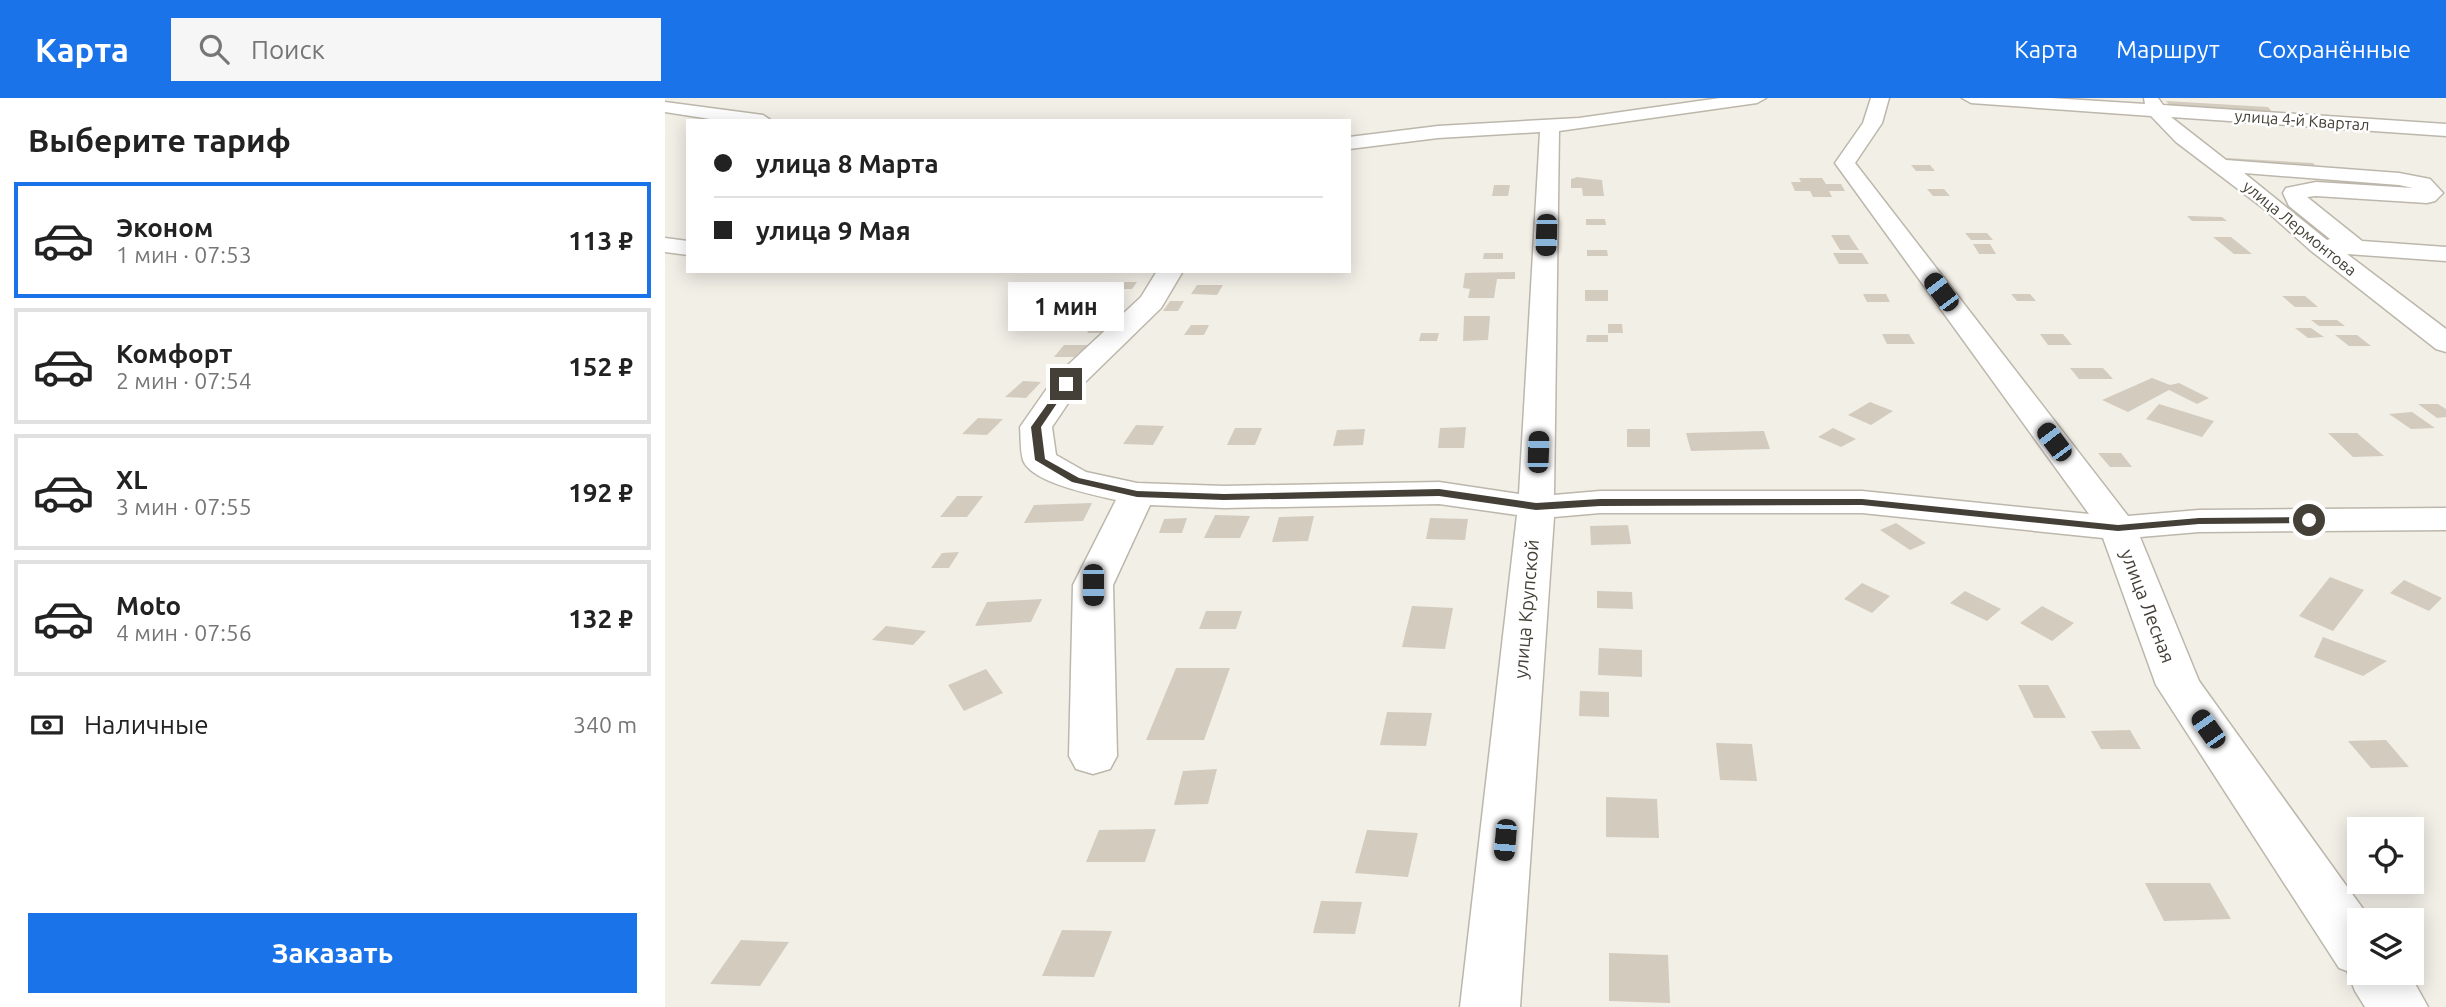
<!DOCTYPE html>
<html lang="ru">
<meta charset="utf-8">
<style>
body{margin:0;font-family:Ubuntu,sans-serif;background:#f6f6f6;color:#222;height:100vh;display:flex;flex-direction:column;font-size:26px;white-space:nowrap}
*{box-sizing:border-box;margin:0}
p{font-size:23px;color:#767676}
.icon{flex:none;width:38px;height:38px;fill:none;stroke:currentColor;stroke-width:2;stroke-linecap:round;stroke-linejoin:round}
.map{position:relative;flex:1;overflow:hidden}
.sheet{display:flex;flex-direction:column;background:#fff;width:665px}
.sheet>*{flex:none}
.guide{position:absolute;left:21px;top:21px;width:665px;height:154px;border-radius:0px;box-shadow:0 4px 18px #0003;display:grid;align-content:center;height:154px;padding:0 28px;background:#fff}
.controls{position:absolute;left:1682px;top:719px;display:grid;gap:14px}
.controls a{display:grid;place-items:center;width:77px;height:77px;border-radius:0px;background:#fff;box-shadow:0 4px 18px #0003;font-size:35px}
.end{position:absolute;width:32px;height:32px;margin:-16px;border:9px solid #454037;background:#fff;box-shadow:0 0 0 4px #fff}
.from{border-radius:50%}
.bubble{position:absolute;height:49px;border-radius:0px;background:#fff;box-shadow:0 4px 18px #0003;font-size:23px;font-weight:700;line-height:49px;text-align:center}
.car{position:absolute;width:21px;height:42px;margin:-21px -10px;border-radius:9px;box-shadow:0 0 5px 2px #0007;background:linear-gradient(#222 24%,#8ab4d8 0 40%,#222 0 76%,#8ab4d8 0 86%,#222 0)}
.guide b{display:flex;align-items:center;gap:24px;height:66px;font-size:26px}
.guide b+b{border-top:2px solid #e0e0e0}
.guide i{width:18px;height:18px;background:#222}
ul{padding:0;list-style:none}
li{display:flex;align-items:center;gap:21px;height:116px;margin:0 14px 10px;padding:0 14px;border:4px solid #e0e0e0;border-radius:0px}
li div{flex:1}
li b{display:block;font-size:26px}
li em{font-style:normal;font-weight:700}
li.selected{border-color:#1a73e8}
li>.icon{width:63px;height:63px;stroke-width:1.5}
h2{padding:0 28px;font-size:32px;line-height:84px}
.pay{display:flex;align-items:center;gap:18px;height:77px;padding:0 28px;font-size:26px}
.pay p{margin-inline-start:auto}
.primary-button{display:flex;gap:14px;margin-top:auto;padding:14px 28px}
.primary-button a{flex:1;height:80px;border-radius:0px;background:#1a73e8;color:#fff;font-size:28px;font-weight:700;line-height:80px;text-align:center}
header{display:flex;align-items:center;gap:42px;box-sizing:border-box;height:98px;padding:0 35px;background:#1a73e8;color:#fff}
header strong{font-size:33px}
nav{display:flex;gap:38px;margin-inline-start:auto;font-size:24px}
.search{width:490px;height:63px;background:#f6f6f6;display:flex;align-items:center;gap:18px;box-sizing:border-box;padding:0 24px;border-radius:0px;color:#767676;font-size:26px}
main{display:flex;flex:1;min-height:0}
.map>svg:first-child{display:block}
.building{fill:#d3cbbe}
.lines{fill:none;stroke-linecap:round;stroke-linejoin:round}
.minor-casing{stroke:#bdb7ab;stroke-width:3}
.minor{fill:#fff;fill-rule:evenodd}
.route{fill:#454037}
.labels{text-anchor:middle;stroke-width:5;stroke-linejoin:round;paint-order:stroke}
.far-street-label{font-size:16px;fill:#454037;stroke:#fff}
.street-label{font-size:19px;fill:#454037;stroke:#fff}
</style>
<header>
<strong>Карта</strong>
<div class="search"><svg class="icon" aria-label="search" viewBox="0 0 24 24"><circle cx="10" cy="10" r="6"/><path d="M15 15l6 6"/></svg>Поиск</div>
<nav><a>Карта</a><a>Маршрут</a><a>Сохранённые</a></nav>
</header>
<main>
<section class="sheet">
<h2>Выберите тариф</h2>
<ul>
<li class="selected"><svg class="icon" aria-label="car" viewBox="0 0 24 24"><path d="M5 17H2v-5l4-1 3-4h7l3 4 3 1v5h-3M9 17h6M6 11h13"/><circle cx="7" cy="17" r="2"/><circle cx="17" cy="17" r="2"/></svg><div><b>Эконом</b><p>1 мин · 07:53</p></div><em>113 ₽</em></li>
<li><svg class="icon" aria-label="car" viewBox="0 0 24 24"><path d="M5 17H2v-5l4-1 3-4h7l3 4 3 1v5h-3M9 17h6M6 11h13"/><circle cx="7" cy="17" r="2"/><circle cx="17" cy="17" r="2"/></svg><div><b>Комфорт</b><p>2 мин · 07:54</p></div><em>152 ₽</em></li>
<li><svg class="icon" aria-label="car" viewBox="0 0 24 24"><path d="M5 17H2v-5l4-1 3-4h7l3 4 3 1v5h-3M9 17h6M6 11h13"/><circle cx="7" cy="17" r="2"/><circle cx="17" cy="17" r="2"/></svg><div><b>XL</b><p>3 мин · 07:55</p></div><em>192 ₽</em></li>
<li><svg class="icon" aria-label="car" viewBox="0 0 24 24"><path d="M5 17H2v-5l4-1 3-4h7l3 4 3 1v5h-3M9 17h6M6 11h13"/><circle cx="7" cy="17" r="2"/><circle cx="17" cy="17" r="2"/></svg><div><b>Moto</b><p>4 мин · 07:56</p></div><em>132 ₽</em></li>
</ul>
<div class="pay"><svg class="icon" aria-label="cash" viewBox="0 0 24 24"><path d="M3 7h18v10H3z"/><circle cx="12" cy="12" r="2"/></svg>Наличные<p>340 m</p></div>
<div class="primary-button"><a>Заказать</a></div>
</section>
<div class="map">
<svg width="1781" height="909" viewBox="0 0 1781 909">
<rect width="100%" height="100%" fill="#f2efe7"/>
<!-- building -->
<path class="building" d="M1501,3L1603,9L1609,16L1506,9Z
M1561,60L1648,65L1653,70L1565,65Z
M1246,67H1265L1270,73H1251Z
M912,79L937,82L939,98H918L917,90H906V81Z
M1134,80H1157L1161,86H1176L1180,93H1164L1167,99H1148L1145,93H1130L1126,84H1136Z
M829,87H845L843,98H827Z
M1262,91H1279L1285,98H1268Z
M1522,118L1557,119L1562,123H1527Z
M921,121H940L941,127H921Z
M1300,135H1322L1328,142H1306Z
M1166,137H1184L1194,152H1175Z
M1548,139H1566L1587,156H1569Z
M1308,146H1325L1331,156H1314Z
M922,152H942L943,158H922Z
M819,155H838V161H818Z
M1168,155H1197L1204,166H1174Z
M850,174V181H832L829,200H803L805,191L798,190L800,175Z
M455,184H472L467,191H450Z
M532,187H558L552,197L526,196Z
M920,192H943V203H920Z
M1198,196H1221L1225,204H1202Z
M1346,196H1365L1371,203H1352Z
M1617,198H1640L1653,209H1630Z
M505,203H519L513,213H498Z
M799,218H825L823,242L798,243Z
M1646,222H1672L1680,228H1654Z
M429,226L449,227L442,235H422Z
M943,226H957L958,235H943Z
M526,227H544L539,237H519Z
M1630,230H1646L1659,239L1643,240Z
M756,235H774L772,243H754Z
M1217,236H1244L1250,246H1222Z
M1375,236H1398L1407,247H1383Z
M922,237H943V244H921Z
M1670,237H1692L1706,248H1684Z
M399,247H424L415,259H389Z
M1405,270H1438L1448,281H1414Z
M1487,280L1505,287L1514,285L1544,300L1532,306L1504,292L1463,314L1437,302Z
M358,283L376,284L361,300L340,299Z
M1205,304L1228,313L1206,327L1183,317Z
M1494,306L1549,323L1537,339L1481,321Z
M1753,306H1773L1781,311V319L1772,320Z
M1747,314L1770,330L1746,331L1724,316Z
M313,320L338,321L322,337L297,336Z
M471,327L499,328L488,347L458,346Z
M801,329L799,350H773L775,330Z
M570,330H597L590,347H562Z
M1168,330L1191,341L1176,349L1153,339Z
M700,331L698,347L668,348L672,332Z
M962,331H985V349H962Z
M1099,333L1105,351L1026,353L1021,335Z
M1663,335H1692L1719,358L1688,359Z
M1433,355H1456L1467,369H1445Z
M292,398H318L302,419H275Z
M427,405L418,423L359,425L369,407Z
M550,417L585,418L575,440H539Z
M649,418L643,443L607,444L614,419Z
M522,420L517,435H494L499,421Z
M765,420L803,421L800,442L761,441Z
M1231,425L1261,445L1245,452L1215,432Z
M963,427L966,446L926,447L925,428Z
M294,454L284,470H266L277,455Z
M1665,479L1699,492L1668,533L1634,518Z
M1739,482L1777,500L1764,513L1725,495Z
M1197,485L1225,498L1207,515L1179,501Z
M932,493L967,494L968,511L932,510Z
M1300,493L1336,511L1322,523L1285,505Z
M377,501L366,524L310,528L322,504Z
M747,508L788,510L780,551L737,549Z
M1377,508L1409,525L1387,543L1355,525Z
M541,513H577L571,531H534Z
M221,528L261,533L248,547L207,542Z
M1658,539L1722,563L1698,578L1649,559Z
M934,550L977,552V579L933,577Z
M511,570H565L539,642H481Z
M321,571L338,595L299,613L283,587Z
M1353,587H1383L1401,620H1369Z
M915,593L944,594V619L914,618Z
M722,614L767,615L761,648L715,647Z
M1465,632L1476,651H1436L1426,633Z
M1721,642L1744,669L1706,670L1683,643Z
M1051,645L1087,646L1092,683L1055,682Z
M552,671L543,706L509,707L518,673Z
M941,699L992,701L994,740L941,739Z
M491,731L480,764H421L434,732Z
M702,732L753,735L743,779L690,775Z
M1480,785H1545L1566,821L1499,823Z
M656,803L697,804L690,836L648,835Z
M397,832L447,833L429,879L377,878Z
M76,842L124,844L95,888L45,886Z
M944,855L1003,857L1005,905L944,903Z"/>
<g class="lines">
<defs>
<path id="minor" d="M1055,0H1101L1092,5L894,33L889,397L935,393H1197L1424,416L1170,65L1198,25L1206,0H1224L1217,25L1190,65L1463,418L1534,412L1781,410V432L1534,434L1475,439L1534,583L1706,822H1694V875H1744L1763,909H1700L1690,893L1682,873L1674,870L1491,587L1438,440L1197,415H935L889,419L855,909H795L852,417L774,406L559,410L485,407L448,487L452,658L445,671L428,676L411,671L404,658L408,487L451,402C430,397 366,385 358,362C355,352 356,339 355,329L390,279L476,199L492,173H518L496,210L412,292L387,329L391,357L421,374L472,385L559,388L774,384L854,396L875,34L773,40L684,51V39L773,28L914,20Z
M1297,0H1386L1480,6L1479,0H1493L1498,7L1781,26V38L1506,19L1561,62L1734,75L1765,81L1778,95L1770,103L1762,105L1651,98L1642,99L1697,143L1781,149V163L1682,156L1781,231V254L1771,251L1645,152L1598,110L1511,44L1486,18L1306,5ZM1579,75L1734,87L1748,90L1651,84L1621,90L1618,95L1624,108L1665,141L1662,142Z
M0,4L98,17L107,23H58L0,14Z
M0,140L23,143V157L0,154Z"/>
</defs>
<!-- minor casing -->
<use href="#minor" class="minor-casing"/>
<!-- minor -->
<use href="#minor" class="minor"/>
</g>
<!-- route -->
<path class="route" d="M398,284L405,286L376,329L380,361L414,380L472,393L559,396L774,391L871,405L935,401H1197L1453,427L1534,420L1644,419L1649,422L1644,425L1534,426L1453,433L1197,407L935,408L871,412L774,398L559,402L472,399L407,384L370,362L366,329Z"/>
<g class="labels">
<!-- far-street labels -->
<g class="far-street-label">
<text transform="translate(1637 22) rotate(4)" y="6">улица 4-й Квартал</text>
<text transform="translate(1635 130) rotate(39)" y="6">улица Лермонтова</text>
</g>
<!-- street labels -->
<g class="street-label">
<text transform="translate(1483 508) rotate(69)" y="7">улица Лесная</text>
<text transform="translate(861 511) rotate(-85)" y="7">улица Крупской</text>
</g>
</g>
</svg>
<div class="controls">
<a><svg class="icon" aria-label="locate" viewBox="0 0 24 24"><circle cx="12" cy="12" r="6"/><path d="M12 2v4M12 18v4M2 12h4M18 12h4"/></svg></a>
<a><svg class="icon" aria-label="layers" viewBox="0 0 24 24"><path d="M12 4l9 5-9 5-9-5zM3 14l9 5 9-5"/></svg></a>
</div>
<i class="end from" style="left:1644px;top:422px"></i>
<i class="end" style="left:401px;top:286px"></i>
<div class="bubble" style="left:343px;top:184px;width:116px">1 мин</div>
<i class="car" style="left:881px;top:137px;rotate:182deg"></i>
<i class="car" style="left:1276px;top:194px;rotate:323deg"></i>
<i class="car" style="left:1389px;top:344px;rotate:323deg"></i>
<i class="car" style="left:873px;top:354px;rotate:2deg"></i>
<i class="car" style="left:428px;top:487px;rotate:180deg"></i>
<i class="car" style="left:1543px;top:631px;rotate:325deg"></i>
<i class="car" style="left:840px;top:742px;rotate:185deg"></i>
<div class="guide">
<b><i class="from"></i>улица 8 Марта</b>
<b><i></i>улица 9 Мая</b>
</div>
</div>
</main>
